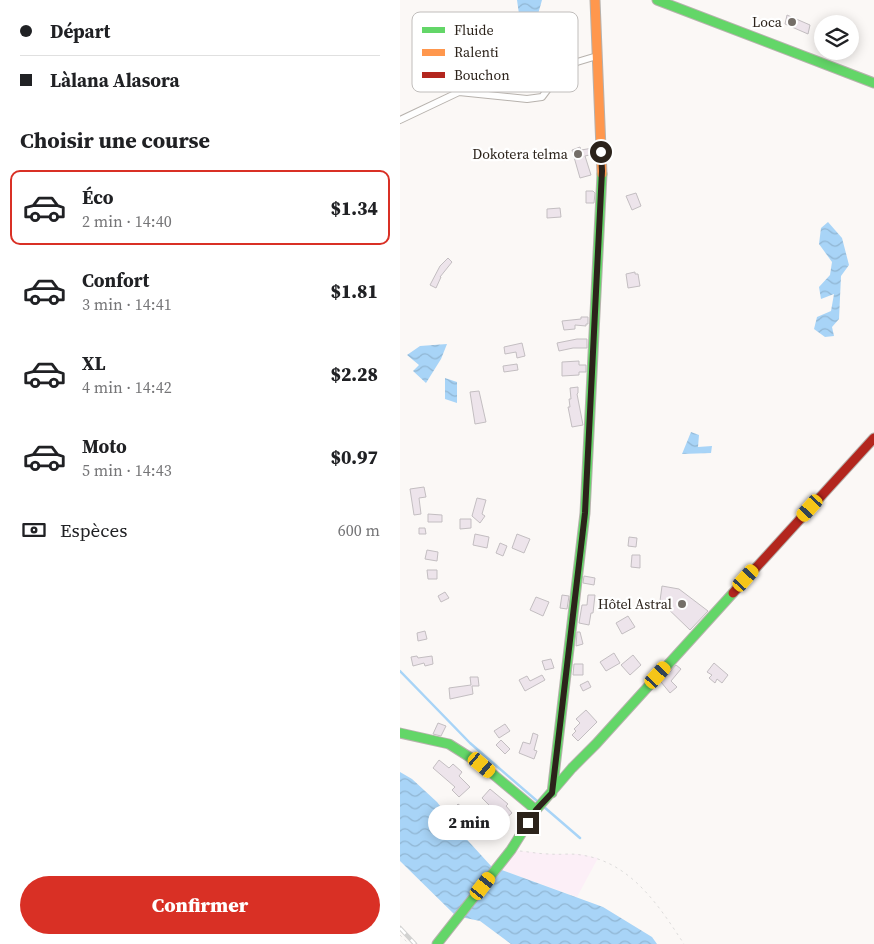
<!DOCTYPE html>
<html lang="fr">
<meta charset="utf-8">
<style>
body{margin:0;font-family:"Source Serif 4",serif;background:#f6f6f6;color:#202124;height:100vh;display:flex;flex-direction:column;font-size:19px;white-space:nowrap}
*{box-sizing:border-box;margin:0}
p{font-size:16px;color:#757577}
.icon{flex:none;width:28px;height:28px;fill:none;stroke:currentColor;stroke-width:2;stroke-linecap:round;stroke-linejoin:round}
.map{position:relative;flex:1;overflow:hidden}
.side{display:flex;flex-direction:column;background:#fff;width:400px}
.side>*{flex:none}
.guide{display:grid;align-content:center;height:110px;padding:0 20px;background:#fff}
.buttons{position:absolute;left:414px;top:15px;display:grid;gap:10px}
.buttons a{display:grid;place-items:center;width:45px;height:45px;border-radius:50%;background:#fff;box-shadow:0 2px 12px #0003;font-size:25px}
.end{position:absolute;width:22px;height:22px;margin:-11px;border:6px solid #2c231b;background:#fff;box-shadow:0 0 0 2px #fff}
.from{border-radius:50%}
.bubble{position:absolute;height:35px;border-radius:18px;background:#fff;box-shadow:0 2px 12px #0003;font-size:16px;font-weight:800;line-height:35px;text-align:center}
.car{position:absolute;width:15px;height:30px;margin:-15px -8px;border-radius:6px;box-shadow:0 0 4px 1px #0007;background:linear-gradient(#f5c518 24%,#345 0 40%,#f5c518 0 76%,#345 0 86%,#f5c518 0)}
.guide b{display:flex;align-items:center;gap:18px;height:48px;font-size:19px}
.guide b+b{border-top:1px solid #e0e0e0}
.guide i{width:12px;height:12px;background:#202124}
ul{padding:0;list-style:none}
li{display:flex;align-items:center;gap:15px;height:75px;margin:0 10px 8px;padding:0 10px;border:2px solid transparent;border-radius:10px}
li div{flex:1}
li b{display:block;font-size:19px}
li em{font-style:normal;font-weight:800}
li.on{border-color:#d93025}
li>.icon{width:45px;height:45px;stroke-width:1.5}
h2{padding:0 20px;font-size:22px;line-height:60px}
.pay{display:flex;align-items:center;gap:12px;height:55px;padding:0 20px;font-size:19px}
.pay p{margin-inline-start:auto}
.button{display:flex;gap:10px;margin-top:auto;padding:10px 20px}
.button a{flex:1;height:58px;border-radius:30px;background:#d93025;color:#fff;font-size:20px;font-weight:800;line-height:58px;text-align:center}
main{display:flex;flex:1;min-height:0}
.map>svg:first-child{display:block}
.commercial{fill:#fceff7}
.water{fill:url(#water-waves)}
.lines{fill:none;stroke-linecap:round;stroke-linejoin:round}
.stream{stroke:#a8d4f7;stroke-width:2.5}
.building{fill:#ede4eb;stroke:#c3bec1}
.street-casing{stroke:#b7b2ad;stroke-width:8}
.fast-casing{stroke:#b7b2ad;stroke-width:11}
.slow-casing{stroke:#b7b2ad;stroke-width:11}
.jam-casing{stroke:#b7b2ad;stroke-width:11}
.path{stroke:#dddcdb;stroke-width:1;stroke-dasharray:2.5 4;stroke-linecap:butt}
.street{stroke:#fefefe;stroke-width:6}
.fast{stroke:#63d668;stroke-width:9}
.slow{stroke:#ff974d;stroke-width:9}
.jam{stroke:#b3261e;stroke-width:9}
.rail-casing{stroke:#d2d2d1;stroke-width:4.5}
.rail{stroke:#fff;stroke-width:2.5;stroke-dasharray:8;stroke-linecap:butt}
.route{stroke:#2c231b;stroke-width:6}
.poi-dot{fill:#746e68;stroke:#fff;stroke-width:2}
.labels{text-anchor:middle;stroke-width:4.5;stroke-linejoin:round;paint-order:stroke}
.poi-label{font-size:14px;fill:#2c231b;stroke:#fff;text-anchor:end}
.key{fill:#fff;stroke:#c0bdbb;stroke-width:1}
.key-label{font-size:14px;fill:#2c231b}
</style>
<main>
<section class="side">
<div class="guide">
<b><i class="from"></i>Départ</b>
<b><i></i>Làlana Alasora</b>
</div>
<h2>Choisir une course</h2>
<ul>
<li class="on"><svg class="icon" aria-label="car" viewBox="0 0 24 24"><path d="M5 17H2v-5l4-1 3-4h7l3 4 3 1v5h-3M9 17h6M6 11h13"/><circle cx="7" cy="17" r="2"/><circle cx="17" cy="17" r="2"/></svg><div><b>Éco</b><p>2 min · 14:40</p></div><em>$1.34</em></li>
<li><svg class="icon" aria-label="car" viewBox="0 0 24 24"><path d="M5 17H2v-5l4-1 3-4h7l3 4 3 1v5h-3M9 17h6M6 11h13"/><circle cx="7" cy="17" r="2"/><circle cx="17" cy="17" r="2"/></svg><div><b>Confort</b><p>3 min · 14:41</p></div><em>$1.81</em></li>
<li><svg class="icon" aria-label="car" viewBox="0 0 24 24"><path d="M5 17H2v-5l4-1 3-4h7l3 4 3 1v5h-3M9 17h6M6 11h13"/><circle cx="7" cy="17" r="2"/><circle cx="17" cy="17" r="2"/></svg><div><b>XL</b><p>4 min · 14:42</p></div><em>$2.28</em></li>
<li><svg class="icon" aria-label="car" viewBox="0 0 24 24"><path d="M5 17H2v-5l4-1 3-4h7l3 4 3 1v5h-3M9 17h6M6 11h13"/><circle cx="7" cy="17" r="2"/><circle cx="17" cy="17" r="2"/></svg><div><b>Moto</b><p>5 min · 14:43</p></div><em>$0.97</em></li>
</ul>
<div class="pay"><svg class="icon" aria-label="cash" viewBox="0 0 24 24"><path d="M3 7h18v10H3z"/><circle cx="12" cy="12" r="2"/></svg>Espèces<p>600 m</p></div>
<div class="button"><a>Confirmer</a></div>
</section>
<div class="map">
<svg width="474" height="944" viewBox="0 0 474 944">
<defs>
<pattern id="water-waves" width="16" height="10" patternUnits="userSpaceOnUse" patternTransform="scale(1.25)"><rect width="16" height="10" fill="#a8d4f7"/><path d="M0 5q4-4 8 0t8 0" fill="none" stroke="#91b6d3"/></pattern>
</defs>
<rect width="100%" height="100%" fill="#fbf8f6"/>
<!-- commercial -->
<path class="commercial" d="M111,850L149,854H179L198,858L177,897L91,866Z"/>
<!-- water -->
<path class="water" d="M117,0H142L135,25L119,14Z
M428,222L442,238L449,265L441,276L439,319L432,327L434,336L425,337L414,329L417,317L431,311L434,294L421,299L419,287L430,275L432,262L419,244L421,228Z
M47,344L41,359L26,383L13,371L19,365L7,355L20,346Z
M45,378L57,382V403L45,399Z
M291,432L299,435L298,447L312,446L311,453L282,454Z
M0,772L12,779L37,802L60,832L91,866L203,907L252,937L257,944H111L80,921L56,916L0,861Z"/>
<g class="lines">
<!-- stream -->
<path class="stream" d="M0,671L70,743L180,838"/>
</g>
<!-- building -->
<path class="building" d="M387,15L410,25L408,34L385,24Z
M180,147L181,150L193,148L194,154L185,156L191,175L180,178L172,150Z
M186,191H193L195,193L194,203H186Z
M236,193L241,206L232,210L226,196Z
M160,208L161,217L147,218V209Z
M48,258L52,262L40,277H41L36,288L30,285L40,266Z
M235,272V274H238L240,286L228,288L226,274Z
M181,317H188V324H186V326L175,325V329L164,330L162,321L181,319Z
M177,339H187V348H173L159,351L157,343Z
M122,343L125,356L117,358L116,352L105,354L104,347Z
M179,361V365H186V372H179V375L162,376V362Z
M117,364L118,370L104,372L103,366Z
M178,387V393L177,394L183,425L172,427L168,407H170L169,399H171L170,388Z
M79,391L86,422L75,424L70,392Z
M24,487L26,497L19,498L21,514L14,515L10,489Z
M77,498L86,500L82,514L85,516L80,523L72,516Z
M28,514L42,515V522H28Z
M60,519H71V528L60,529Z
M19,528H25L26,534H19Z
M75,534L89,537L87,548L73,545Z
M117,534L130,539L124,553L112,548Z
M229,537L237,538L236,547L228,546Z
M100,543L107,546L103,556L96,553Z
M27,550L38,552L37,561L25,559Z
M232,555H240V568L231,567Z
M27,570H37V579H28Z
M184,576L195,578L194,585L183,583Z
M262,586L279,589L308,611L290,630L260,601Z
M45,592L49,598L41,602L38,596Z
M162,595L169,596L167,609L160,608Z
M188,595H195L193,613H191L189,625L179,623L182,605H187Z
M136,597L149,602L143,616L130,610Z
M228,616L235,627L222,634L216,623Z
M25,631L27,639L18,641L17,633Z
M177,632H180L183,644L176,646Z
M214,653L220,663L206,671L200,662Z
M233,655L241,665L230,675L221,665Z
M17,656L18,658L32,656L33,664L25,666L24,663L13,666L11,657Z
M151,659L154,668L145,670L142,661Z
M314,663L328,675L322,683L317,679L315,683L309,678L312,675L307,672Z
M174,664H183V675H173Z
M276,665L281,669L271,681L277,687L270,693L261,682Z
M142,675L145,680L125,691L119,680L127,676L130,681Z
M70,677H78L79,686H72L73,694L50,699L49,688L71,685Z
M188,681L191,687L183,691L180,685Z
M186,710L197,722L178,741L172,735L176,731L174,729L180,723L176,719Z
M38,723L46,726L41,736L33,734Z
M105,724L110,731L99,738L94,731Z
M133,733L138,735L134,750L137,751L134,759L119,753L123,742L130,744Z
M101,740L110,749L105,754L96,745Z
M39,760L49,768L53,764L62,772L59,776L70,787L59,797L52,790L55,787L33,768Z
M90,789L108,804L106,806L112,813L98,825L93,820L99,815L82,798Z
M58,804L66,810L62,815L54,808Z
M67,814L77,822L72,828L62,820Z"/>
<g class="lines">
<defs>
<path id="street" d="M0,120L59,92L127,99L142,97L154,81L177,62L197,56"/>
<path id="fast" d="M257,0L474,83
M0,733L49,744L82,765L136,810
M152,793L185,513L202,174
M37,944L111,850L136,810L172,768L196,744L333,593"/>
<path id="slow" d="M195,0L202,174"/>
<path id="jam" d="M333,593L474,438"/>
</defs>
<!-- street casing -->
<use href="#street" class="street-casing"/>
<!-- fast casing -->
<use href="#fast" class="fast-casing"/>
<!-- slow casing -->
<use href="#slow" class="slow-casing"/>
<!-- jam casing -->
<use href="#jam" class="jam-casing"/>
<!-- path -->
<path class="path" d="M120,851C130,852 140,854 150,854C160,855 171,853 181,855C231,862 259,906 284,944
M0,935L9,944"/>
<!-- street -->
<use href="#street" class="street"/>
<!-- fast -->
<use href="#fast" class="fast"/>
<!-- slow -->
<use href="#slow" class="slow"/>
<!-- jam -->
<use href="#jam" class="jam"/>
<defs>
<path id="rail" d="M0,928L15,944"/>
</defs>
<!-- rail casing -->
<use href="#rail" class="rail-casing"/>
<!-- rail -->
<use href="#rail" class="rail"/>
</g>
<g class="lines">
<!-- route -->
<path class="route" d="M128,823L136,810L152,793L185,513L202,171L201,152"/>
</g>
<!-- markers -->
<g class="poi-dot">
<circle cx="392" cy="22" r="5"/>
<circle cx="178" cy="154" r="5"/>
<circle cx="282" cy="604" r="5"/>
</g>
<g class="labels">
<!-- poi labels -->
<g class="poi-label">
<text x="382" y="27">Loca</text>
<text x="168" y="159">Dokotera telma</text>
<text x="272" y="609">Hôtel Astral</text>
</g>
</g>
<!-- legend -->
<rect x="12" y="12" width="166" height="80" rx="8" class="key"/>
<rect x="22" y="27" width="23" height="6" fill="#63d668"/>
<rect x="22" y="49" width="23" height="7" fill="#ff974d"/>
<rect x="22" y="72" width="23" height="6" fill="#b3261e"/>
<g class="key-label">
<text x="54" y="35">Fluide</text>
<text x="54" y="57">Ralenti</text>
<text x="54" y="80">Bouchon</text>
</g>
</svg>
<div class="buttons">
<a><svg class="icon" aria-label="layers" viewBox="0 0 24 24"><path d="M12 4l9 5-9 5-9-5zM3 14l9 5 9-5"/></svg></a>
</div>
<i class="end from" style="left:201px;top:152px"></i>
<i class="end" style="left:128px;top:823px"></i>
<div class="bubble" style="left:28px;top:805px;width:82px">2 min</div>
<i class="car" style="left:410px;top:508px;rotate:222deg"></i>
<i class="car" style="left:346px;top:578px;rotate:42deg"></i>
<i class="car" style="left:258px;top:675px;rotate:42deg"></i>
<i class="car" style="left:82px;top:765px;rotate:130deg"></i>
<i class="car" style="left:83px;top:886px;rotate:38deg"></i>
</div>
</main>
